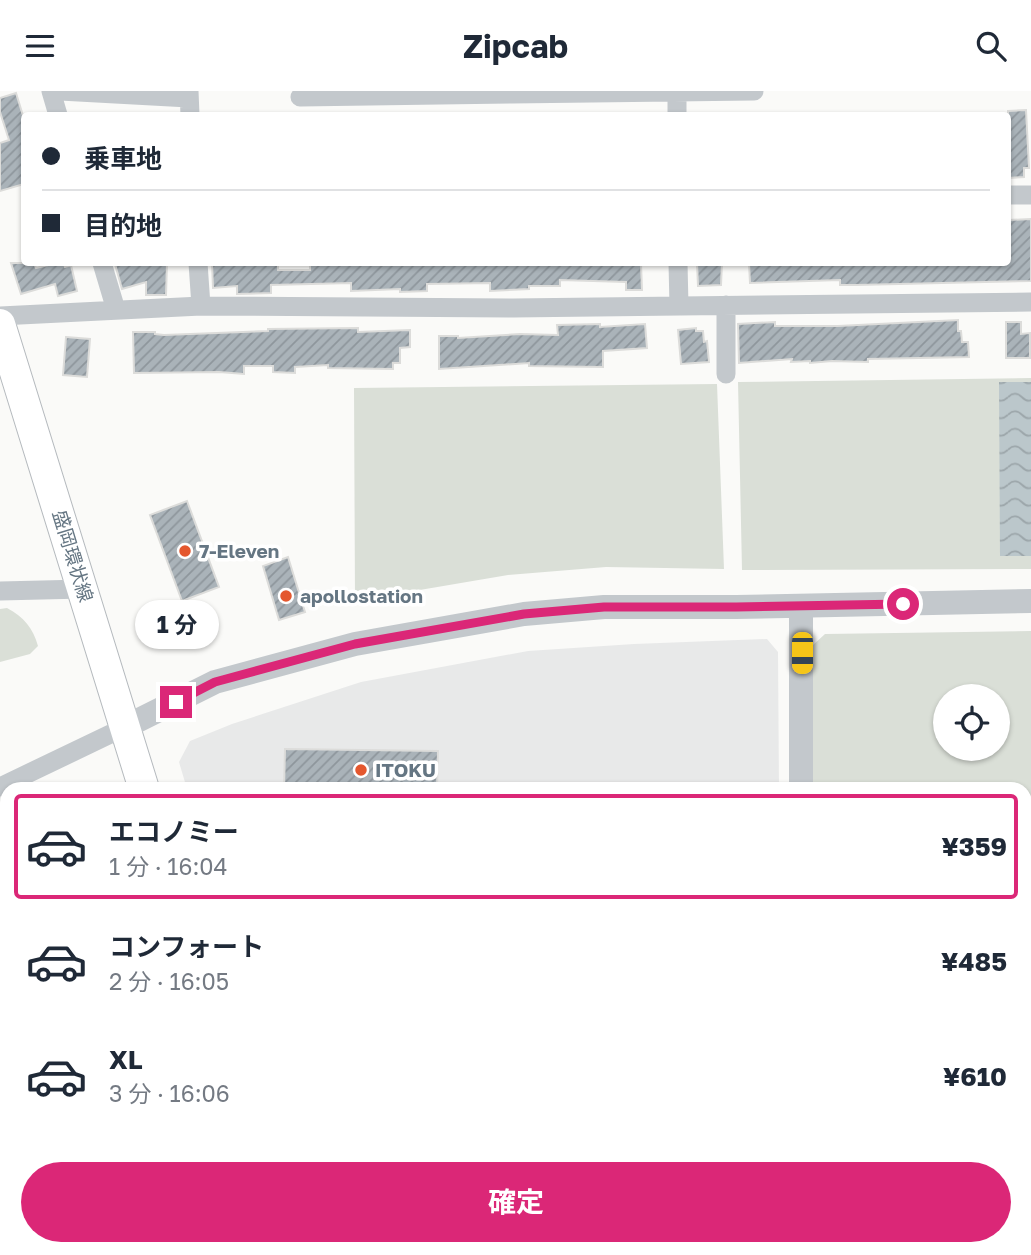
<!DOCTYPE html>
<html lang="ja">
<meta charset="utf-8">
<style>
body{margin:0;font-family:"Golos Text","Noto Sans JP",sans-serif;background:#f6f6f7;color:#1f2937;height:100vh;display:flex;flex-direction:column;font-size:26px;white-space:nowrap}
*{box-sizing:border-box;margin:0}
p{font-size:23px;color:#747a83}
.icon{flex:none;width:38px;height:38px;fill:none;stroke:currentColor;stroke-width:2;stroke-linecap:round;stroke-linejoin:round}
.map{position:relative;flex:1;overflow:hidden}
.side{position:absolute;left:0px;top:691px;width:1032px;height:474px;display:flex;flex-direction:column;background:#fff;border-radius:21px 21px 0 0;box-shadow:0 2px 5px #0004}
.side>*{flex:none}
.banner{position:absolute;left:21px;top:21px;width:990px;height:154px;border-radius:7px;box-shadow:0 2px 5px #0004;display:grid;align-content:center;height:154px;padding:0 21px;background:#fff}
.buttons{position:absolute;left:933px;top:593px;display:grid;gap:14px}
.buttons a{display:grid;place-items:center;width:77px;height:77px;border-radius:50%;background:#fff;box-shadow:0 2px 5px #0004;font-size:35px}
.end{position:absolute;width:32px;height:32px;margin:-16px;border:9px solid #db2777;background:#fff;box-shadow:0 0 0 4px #fff}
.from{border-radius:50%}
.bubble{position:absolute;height:49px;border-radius:24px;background:#fff;box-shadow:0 2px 5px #0004;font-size:23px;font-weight:700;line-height:49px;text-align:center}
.car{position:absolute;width:21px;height:42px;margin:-21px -10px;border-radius:9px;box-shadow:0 0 5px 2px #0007;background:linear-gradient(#f5c518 24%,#345 0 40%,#f5c518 0 76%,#345 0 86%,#f5c518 0)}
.banner b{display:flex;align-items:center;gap:24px;height:66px;font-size:26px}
.banner b+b{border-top:2px solid #e0e1e3}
.banner i{width:18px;height:18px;background:#1f2937}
ul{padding:12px 0 0;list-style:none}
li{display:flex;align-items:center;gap:21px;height:105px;margin:0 14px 10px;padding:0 7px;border:4px solid transparent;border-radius:7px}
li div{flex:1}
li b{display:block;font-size:26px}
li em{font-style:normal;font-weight:700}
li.selected{border-color:#db2777}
li>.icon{width:63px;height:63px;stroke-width:1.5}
.action{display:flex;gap:14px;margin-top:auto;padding:14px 21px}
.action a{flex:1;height:80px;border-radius:42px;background:#db2777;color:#fff;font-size:28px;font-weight:700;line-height:80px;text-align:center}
header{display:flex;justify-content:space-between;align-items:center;height:91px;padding:0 21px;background:#fff;font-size:32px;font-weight:700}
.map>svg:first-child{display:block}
.built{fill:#e8e9e9}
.grass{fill:#dadfd7;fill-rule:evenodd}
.water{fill:url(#water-waves)}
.building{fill:url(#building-hatch);stroke:#dcdcda;stroke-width:2}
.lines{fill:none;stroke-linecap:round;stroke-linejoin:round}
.primary-casing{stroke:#b5babe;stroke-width:32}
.minor{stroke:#c3c8cc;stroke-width:19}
.tertiary{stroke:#c3c8cc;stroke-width:24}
.primary{stroke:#fff;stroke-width:30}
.route{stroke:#db2777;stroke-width:9}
.poi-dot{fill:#e4572e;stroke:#fff;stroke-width:2.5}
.labels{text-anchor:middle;stroke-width:7;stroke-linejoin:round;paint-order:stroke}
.poi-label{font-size:19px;font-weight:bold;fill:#657683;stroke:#fff;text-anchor:start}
.street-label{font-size:19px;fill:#657683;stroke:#fff}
</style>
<header><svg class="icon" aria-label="menu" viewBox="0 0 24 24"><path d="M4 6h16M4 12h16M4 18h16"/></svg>Zipcab<svg class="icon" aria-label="search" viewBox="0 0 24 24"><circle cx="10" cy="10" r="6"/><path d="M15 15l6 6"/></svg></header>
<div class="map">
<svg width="1031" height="1164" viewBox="0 0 1031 1164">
<defs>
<pattern id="water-waves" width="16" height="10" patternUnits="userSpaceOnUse" patternTransform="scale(1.75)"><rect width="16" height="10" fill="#bbc7cb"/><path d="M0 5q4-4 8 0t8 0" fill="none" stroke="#9ca6aa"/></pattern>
<pattern id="building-hatch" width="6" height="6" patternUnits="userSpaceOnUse" patternTransform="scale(1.75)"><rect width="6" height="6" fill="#aab3b9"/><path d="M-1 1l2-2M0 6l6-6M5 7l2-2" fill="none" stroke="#8e969c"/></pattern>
</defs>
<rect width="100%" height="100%" fill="#fafaf8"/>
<!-- built -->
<path class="built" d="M767,548L778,561L779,698H187L179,671L190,650L232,633L361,591L528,560L634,553Z
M780,1159V1164H326L324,1159Z"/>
<!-- grass -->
<path class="grass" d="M1031,287V478L742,479L738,291Z
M717,293L724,478L606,476L508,484L355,510L354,297Z
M7,517C24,526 33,537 38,555L30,563L0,571V518Z
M1031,540V1164H814V1158H1026V698H813V554L825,543ZM945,606H998V658H945Z"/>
<!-- water -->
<path class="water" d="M999,291H1031V465H1000Z"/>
<!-- building -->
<path class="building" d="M16,2L24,28V93L0,100V52L9,49L0,21V7Z
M1026,19L1029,77H1024V86L1008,87V20Z
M1031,128V190L856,194H840V189L750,192L749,172H1008L1009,129Z
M11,172H34L36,177L56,172H64L65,176L71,174L77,200L58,205L55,193L21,203Z
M121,172H167L166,204H146V191L122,198L115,173Z
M212,172H278V179H310V172H641L642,199H626V191L560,189V195H529V198L490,200V192L427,193V200L400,201V198L351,200V192L271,194V202L237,203V195L213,197Z
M697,172H722L721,194L698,195Z
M958,229V240H961L962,251H968L969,266L868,268V271L832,270L810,272V270L791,271L792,268L739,272L738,233L775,231V235H838Z
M1006,231H1021V243L1030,242V267H1006Z
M600,233V236L645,233L647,257L603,260V276L529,275V272L439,278V245H458V247L520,243L558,244L557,234Z
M358,237V241L410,239V256L400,257V272H393V278L328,277V274L295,276V282L273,281V275H244V283L219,281L134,282L133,241H155V243L164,244L268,240V238Z
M696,237V240H703L704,251L707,250L709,271L681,273L678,239Z
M66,246L90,248L87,286L63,284Z
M187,410L219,496L182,510L150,424Z
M288,466L305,521L279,529L263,475Z
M285,658L438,660L437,698H284Z"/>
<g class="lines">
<defs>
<path id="primary" d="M0,233L144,698
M291,1158L293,1164"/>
</defs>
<!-- primary casing -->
<use href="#primary" class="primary-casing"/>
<!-- minor -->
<path class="minor" d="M51,0L58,24
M60,0L189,7
M189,0L190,24
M511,0V3L754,0
M677,0V24
M300,6L511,3
M1008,104H1031
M102,172L116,219
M198,172L201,215
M678,172L679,215
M726,214V283
M0,225L201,215L513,217L1031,211
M0,500L84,498
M0,696L125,636
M0,1125L7,1121
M99,1164L107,1158"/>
<!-- tertiary -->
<path class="tertiary" d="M125,636L215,591L355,553L524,523L604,516H736L1031,510
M801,698V515
M803,1158V1164"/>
<!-- primary -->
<use href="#primary" class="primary"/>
</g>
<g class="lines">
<!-- route -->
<path class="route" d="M176,611L215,591L355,553L524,523L604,516H736L903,513"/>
</g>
<!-- markers -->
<g class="poi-dot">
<circle cx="185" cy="460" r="7"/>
<circle cx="286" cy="505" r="7"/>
<circle cx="361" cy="679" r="7"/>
</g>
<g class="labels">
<!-- poi labels -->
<g class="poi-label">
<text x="199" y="467">7-Eleven</text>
<text x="300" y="512">apollostation</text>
<text x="375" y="686">ITOKU</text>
</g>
<!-- street labels -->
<g class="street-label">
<text transform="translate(73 465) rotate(73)" y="7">盛岡環状線</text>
</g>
</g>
</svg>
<div class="buttons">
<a><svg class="icon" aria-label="locate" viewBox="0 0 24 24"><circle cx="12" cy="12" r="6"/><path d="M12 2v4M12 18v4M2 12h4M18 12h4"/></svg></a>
</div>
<i class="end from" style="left:903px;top:513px"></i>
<i class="end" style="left:176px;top:611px"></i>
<div class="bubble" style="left:135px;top:509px;width:84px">1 分</div>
<i class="car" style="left:802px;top:562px;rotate:180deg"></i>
<div class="banner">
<b><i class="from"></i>乗車地</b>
<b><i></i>目的地</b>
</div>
<section class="side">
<ul>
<li class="selected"><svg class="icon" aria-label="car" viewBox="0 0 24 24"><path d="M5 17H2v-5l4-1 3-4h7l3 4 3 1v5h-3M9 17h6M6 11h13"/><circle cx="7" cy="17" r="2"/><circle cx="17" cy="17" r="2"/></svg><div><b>エコノミー</b><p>1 分 · 16:04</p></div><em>¥359</em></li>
<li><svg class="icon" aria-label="car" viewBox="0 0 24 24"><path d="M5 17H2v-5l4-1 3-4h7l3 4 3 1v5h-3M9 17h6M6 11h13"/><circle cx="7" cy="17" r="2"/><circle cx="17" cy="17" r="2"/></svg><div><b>コンフォート</b><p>2 分 · 16:05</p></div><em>¥485</em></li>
<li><svg class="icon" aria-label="car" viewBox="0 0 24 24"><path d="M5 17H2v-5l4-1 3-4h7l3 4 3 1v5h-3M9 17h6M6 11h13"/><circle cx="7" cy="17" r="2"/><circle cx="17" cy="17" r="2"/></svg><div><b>XL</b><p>3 分 · 16:06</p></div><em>¥610</em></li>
</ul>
<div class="action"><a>確定</a></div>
</section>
</div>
